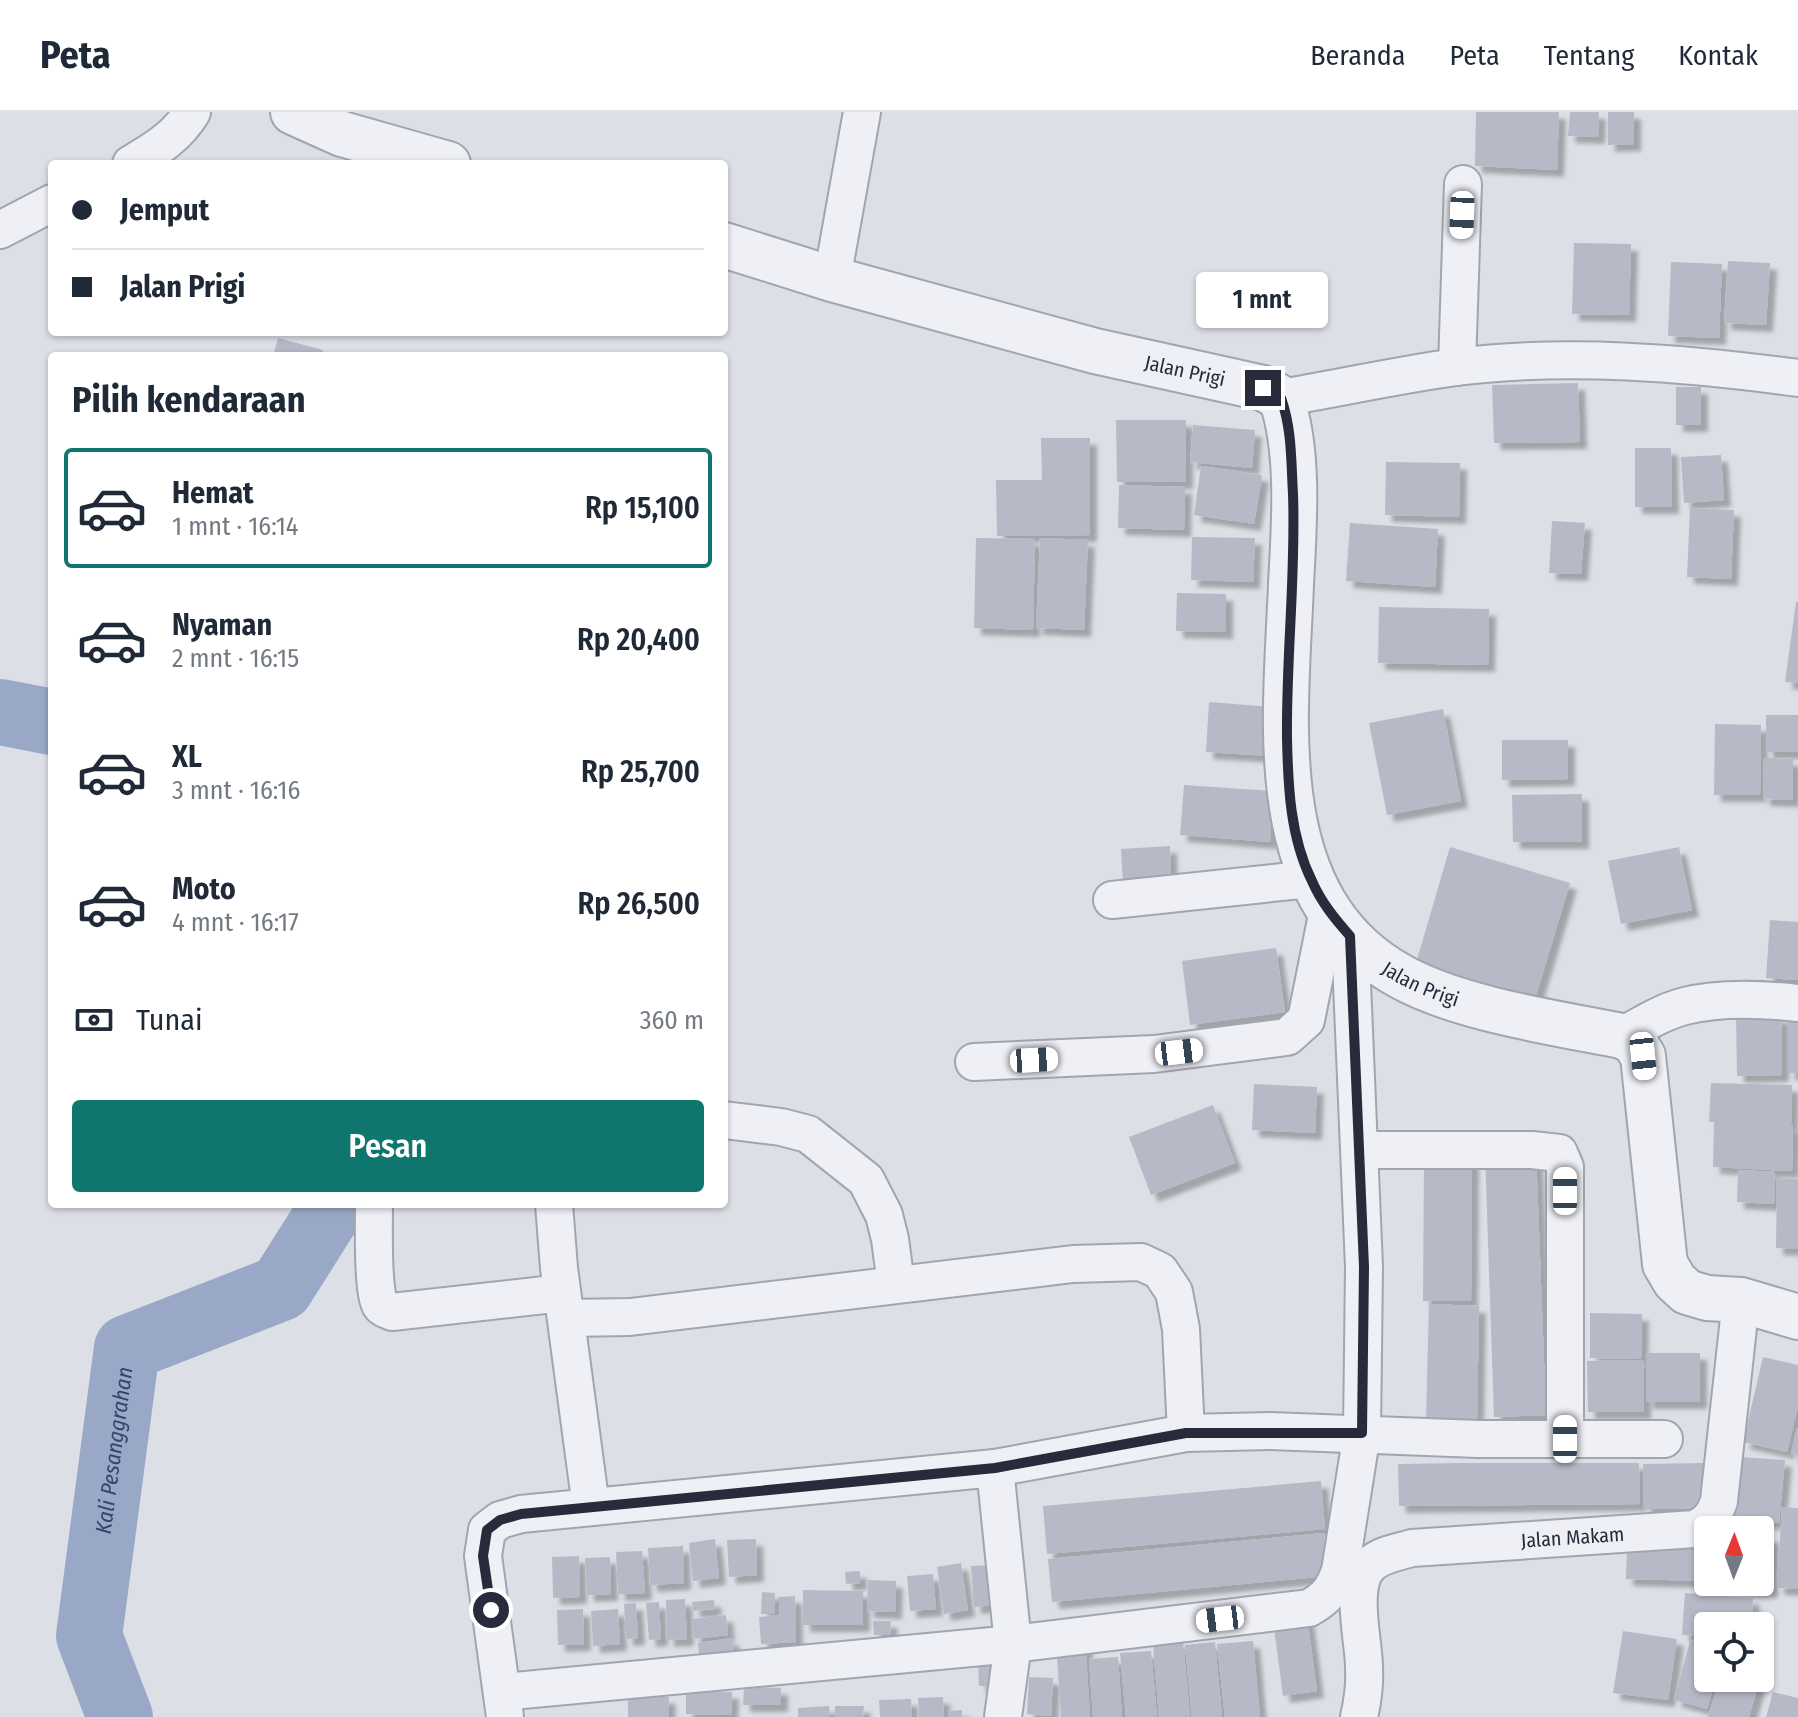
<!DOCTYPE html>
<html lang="id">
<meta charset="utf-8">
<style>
body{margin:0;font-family:"Fira Sans Condensed",sans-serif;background:#f6f6f7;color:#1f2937;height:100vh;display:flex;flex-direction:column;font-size:30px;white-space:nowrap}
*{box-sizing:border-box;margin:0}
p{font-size:26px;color:#747a83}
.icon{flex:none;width:44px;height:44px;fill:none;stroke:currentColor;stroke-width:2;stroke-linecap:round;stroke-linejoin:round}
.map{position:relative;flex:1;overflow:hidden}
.drawer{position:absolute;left:48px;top:240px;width:680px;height:856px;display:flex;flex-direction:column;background:#fff;border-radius:8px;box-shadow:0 2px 6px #0004}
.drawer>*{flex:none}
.guide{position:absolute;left:48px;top:48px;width:680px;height:176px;border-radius:8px;box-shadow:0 2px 6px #0004;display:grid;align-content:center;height:176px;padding:0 24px;background:#fff}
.needle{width:52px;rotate:1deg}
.tools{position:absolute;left:1694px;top:1404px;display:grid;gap:16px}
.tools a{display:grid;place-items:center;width:80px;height:80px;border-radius:8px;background:#fff;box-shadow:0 2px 6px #0004;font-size:40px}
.end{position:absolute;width:36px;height:36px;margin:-18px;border:10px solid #272b3c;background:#fff;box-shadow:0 0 0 4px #fff}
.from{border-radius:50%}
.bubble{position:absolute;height:56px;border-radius:8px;background:#fff;box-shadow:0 2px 6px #0004;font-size:26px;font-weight:600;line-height:56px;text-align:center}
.car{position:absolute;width:24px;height:48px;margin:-24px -12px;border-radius:10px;box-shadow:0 0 6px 2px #0007;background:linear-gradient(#fff 24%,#345 0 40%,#fff 0 76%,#345 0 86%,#fff 0)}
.guide b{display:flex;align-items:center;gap:28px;height:76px;font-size:30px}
.guide b+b{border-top:2px solid #e0e1e3}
.guide i{width:20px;height:20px;background:#1f2937}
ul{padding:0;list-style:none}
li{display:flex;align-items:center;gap:24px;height:120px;margin:0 16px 12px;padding:0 8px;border:4px solid transparent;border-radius:8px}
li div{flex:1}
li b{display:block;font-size:30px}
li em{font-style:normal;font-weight:600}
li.active{border-color:#0f766e}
li>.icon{width:72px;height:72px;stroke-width:1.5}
h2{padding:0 24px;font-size:36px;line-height:96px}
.pay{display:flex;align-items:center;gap:20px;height:88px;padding:0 24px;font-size:30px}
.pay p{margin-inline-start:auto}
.cta{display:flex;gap:16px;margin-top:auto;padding:16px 24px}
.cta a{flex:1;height:92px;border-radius:8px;background:#0f766e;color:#fff;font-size:32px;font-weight:600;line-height:92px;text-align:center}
header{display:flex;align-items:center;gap:48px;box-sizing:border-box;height:112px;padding:0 40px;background:#fff;border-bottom:2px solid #e0e1e3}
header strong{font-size:38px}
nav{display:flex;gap:44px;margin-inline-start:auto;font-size:28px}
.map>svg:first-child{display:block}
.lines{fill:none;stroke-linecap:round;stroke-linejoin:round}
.river{stroke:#98a8c6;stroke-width:66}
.building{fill:#b7bac6;filter:url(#shadow)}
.minor-casing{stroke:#a2a5b0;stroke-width:40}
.tertiary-casing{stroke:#a2a5b0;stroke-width:48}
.minor{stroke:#eff0f5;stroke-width:36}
.tertiary{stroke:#eff0f5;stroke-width:44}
.route{stroke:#272b3c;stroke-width:10}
.labels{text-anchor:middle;stroke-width:6;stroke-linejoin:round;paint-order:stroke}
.street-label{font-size:20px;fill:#272b3c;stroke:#eceef4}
.water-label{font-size:22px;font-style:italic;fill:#32456e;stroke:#eceef4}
</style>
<header>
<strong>Peta</strong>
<nav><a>Beranda</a><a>Peta</a><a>Tentang</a><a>Kontak</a></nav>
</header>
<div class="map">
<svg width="1798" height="1605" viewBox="0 0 1798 1605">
<defs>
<filter id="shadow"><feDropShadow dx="7" dy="7" stdDeviation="2" flood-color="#0004"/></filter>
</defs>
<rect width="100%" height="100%" fill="#dcdfe6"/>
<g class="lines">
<!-- river -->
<g class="river">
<path d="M0,600L52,610"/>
<path id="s1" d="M120,1605L89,1524L127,1236L281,1176L334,1092"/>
</g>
</g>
<!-- building -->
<path class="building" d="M1476,0H1559L1557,58L1475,54Z
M1570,0H1599L1598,25L1568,24Z
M1608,0H1634V32L1608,33Z
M1574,131L1631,132L1629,203L1572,202Z
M1728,149L1770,151L1766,213L1724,211Z
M1671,150L1722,152L1719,226L1668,224Z
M278,226L323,238L321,244H273Z
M1578,271L1580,330L1494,331L1492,273Z
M1676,275H1701V313H1676Z
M1116,308H1186V370H1117Z
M1193,313L1255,318L1252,356L1190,350Z
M1041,326H1090V423L997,424L996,368H1042Z
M1635,336H1671L1672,395H1635Z
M1721,343L1724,388L1684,391L1681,345Z
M1386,350L1460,351L1459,405L1385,403Z
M1201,354L1262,363L1254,412L1194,403Z
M1119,373L1185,375L1184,418L1118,416Z
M1690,396L1734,398L1731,467L1687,465Z
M1552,409L1585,411L1581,462L1549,461Z
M1350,411L1438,417L1435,475L1346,469Z
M1192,425L1255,426L1253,470L1191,468Z
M976,426L1035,427L1033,518L974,516Z
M1040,426L1088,428L1084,518L1036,516Z
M1177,481L1226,482V520L1176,519Z
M1796,490H1798V571L1785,570Z
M1379,495L1489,497L1488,553L1378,551Z
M1209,590L1273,595L1269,644L1206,640Z
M1443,597L1461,689L1387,703L1369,611Z
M1766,603H1798V640H1766Z
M1715,612L1761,613L1760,683H1714Z
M1502,628H1568V667L1502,668Z
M1764,646L1793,647V688L1763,687Z
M1184,673L1273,679L1270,730L1180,723Z
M1582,682V730H1513L1512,683Z
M1170,734L1171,769L1123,772L1121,737Z
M1450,735L1570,771L1535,887L1416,851Z
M1679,735L1692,798L1621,812L1608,749Z
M1770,808L1798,810V868L1766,866Z
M1276,836L1285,900L1190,913L1182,849Z
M1788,903H1798V961H1788Z
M1736,904H1782V963L1737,964Z
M1711,971L1792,973L1791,1012L1745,1011L1793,1013L1792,1059L1713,1055L1714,1010H1709Z
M1254,972L1317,975L1315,1021L1252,1018Z
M1213,993L1235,1051L1151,1083L1129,1025Z
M1536,1040L1546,1303L1494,1305L1485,1042Z
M1424,1046H1472L1471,1189H1423Z
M1738,1058L1775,1060L1774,1092L1737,1090Z
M1777,1066L1798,1067V1137L1776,1136Z
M1429,1192L1479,1194L1477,1309L1426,1308Z
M1590,1201L1642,1202L1641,1247L1590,1246Z
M1646,1241H1700V1290H1646Z
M1763,1245L1798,1253V1294L1787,1340L1743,1330Z
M1644,1248V1300H1588L1587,1249Z
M1797,1316H1798V1344L1791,1342Z
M1739,1345L1785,1348L1779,1411L1733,1407Z
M1462,1351H1639L1640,1392L1399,1394L1398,1352Z
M1706,1351V1396L1644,1397L1643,1352Z
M1321,1369L1325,1417L1047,1442L1043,1394Z
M1782,1395L1798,1396V1477L1777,1476Z
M1324,1421L1328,1464L1052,1490L1048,1447Z
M1760,1423L1772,1424L1771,1479L1716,1477V1470H1760Z
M715,1427L719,1466L693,1469L689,1431Z
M756,1427L757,1463L729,1465L727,1428Z
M1627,1428L1707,1430V1469L1626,1467Z
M683,1434L684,1471L650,1473L648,1436Z
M642,1439L645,1481L618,1482L616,1440Z
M579,1444L580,1485L553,1486L552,1445Z
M610,1445L611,1482L587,1483L585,1446Z
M961,1451L968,1498L944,1502L937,1455Z
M994,1453L996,1493L974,1495L971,1454Z
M860,1459V1471L846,1472L845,1460Z
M933,1462L936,1497L910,1499L907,1464Z
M868,1468L896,1469L895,1500L867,1499Z
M803,1478L863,1479V1513H803Z
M762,1480L775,1481L774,1502H761Z
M1685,1481L1753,1486L1751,1514H1708V1524L1682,1523Z
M795,1484L796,1530L761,1532L759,1505L782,1503H779V1485Z
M685,1487L687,1527L667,1528L666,1488Z
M714,1488L715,1497L693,1499L692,1490Z
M659,1490L661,1527L649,1528L646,1491Z
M636,1491L638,1526L626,1527L624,1492Z
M583,1497L584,1532L558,1533L557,1498Z
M618,1497L620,1532L593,1534L591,1499Z
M726,1503L728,1523L694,1527L692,1507Z
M1307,1504L1317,1579L1283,1584L1273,1508Z
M873,1509H891L890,1523H874Z
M1623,1519L1677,1527L1668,1588L1613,1581Z
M732,1526L735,1552L700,1556L698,1531Z
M1085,1527L1090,1605H1061L1056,1529Z
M1183,1529L1190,1605H1159L1153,1532Z
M1253,1529L1260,1605H1225L1217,1532Z
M1690,1529L1708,1534V1566H1716L1707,1597L1674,1588Z
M1215,1530L1222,1605H1192L1185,1533Z
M1151,1539L1157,1605H1126L1120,1541Z
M1118,1545L1122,1605H1093L1089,1547Z
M997,1546V1574H979L978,1547Z
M1029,1565L1053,1566L1051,1604L1027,1602Z
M1720,1566H1760L1749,1605H1708Z
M744,1575L781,1576V1593H743Z
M686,1579L732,1580L731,1603L686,1602Z
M1773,1580L1798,1586V1605H1766Z
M628,1584L669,1585L668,1605H628Z
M943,1585L944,1605H919L918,1586Z
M911,1587L912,1605H880L879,1588Z
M829,1594L830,1605H798V1596Z
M835,1594H864L863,1605H835Z
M962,1598V1605H948V1599Z"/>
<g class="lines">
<defs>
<g id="minor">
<path d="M131,52C156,37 177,25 192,0"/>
<path d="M0,118L52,91"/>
<path d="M832,167L862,0"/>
<path d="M1457,255L1463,72"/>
<path d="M1281,286C1339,276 1398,263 1456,255C1569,241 1686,251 1798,266"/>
<path d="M1112,788L1310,767"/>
<path d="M1622,924C1643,912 1662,900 1685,894C1720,885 1762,887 1798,891"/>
<path d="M974,950L1154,942L1287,925L1306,908L1328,798"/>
<path d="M724,1008L781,1015L808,1022L866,1068L884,1103L890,1127L896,1172"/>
<path d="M1360,1038H1532L1559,1041L1565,1055V1327"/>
<path d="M374,1092C374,1109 372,1184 381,1194C383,1197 388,1198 392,1200L562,1181"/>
<path d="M554,1092L559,1156L591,1395"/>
<path d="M567,1206L630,1205L1073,1152L1141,1150L1160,1159L1174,1180L1181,1217L1186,1321"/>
<path d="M995,1356L1013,1532L1003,1605"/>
<path d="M503,1580L1013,1532L1309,1496C1327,1486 1333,1478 1340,1459L1362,1321L1364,1155L1350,824"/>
<path d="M505,1605L483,1444L487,1418L500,1408L521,1402L995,1356L1186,1321L1270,1319L1478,1327H1664"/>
<path id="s2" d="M1359,1605C1363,1588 1365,1573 1364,1555C1364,1528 1348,1472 1371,1452C1382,1442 1399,1440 1412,1436L1695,1417C1709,1410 1714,1404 1719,1389L1741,1188"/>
</g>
<g id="tertiary">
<path d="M293,0L342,22L448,52"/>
<path id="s3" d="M724,133L832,167L1095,239L1263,276L1281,286C1300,339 1294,416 1291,472C1286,606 1260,787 1400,864C1459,897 1556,911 1622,924L1634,930L1643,944L1665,1152L1675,1169L1687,1180L1707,1186L1741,1188L1798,1205"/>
</g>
</defs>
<!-- minor casing -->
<use href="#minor" class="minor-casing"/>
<!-- tertiary casing -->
<use href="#tertiary" class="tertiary-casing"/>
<!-- minor -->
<use href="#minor" class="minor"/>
<!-- tertiary -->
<use href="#tertiary" class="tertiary"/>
</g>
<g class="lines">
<!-- route -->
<path class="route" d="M491,1498L483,1444L487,1418L500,1408L521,1402L995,1356L1186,1321H1362L1364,1155L1350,824C1335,807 1321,790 1312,769C1290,725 1288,674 1287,626C1286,545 1296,463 1293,382C1291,348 1292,317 1281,286L1263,276"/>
</g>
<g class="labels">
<!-- street labels -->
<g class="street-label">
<text dy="7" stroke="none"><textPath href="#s3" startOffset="478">Jalan Prigi</textPath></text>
<text dy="7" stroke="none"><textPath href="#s3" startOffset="1220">Jalan Prigi</textPath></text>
<text dy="7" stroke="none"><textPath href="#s2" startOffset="362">Jalan Makam</textPath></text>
</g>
<!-- water labels -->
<g class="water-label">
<text dy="8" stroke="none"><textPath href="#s1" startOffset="274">Kali Pesanggrahan</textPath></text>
</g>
</g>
</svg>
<div class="tools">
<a><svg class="needle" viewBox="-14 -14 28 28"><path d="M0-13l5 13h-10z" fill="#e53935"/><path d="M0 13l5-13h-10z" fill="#747a83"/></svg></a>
<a><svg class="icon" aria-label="locate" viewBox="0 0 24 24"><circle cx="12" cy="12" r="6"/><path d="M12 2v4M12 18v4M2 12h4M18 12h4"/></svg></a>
</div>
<i class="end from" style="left:491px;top:1498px"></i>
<i class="end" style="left:1263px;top:276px"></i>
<div class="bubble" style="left:1196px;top:160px;width:132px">1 mnt</div>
<i class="car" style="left:1462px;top:103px;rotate:182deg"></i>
<i class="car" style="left:1179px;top:940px;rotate:83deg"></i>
<i class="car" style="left:1643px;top:944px;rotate:174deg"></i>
<i class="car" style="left:1034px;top:948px;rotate:87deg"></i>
<i class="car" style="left:1565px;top:1079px;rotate:0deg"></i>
<i class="car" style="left:1565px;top:1327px;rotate:0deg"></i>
<i class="car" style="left:1220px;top:1507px;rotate:263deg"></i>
<div class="guide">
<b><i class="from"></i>Jemput</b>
<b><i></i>Jalan Prigi</b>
</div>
<section class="drawer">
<h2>Pilih kendaraan</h2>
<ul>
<li class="active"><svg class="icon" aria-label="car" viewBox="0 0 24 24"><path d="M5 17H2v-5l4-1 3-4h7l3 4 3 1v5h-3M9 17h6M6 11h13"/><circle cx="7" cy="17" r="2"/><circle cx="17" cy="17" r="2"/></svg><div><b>Hemat</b><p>1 mnt · 16:14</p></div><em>Rp 15,100</em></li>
<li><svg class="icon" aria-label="car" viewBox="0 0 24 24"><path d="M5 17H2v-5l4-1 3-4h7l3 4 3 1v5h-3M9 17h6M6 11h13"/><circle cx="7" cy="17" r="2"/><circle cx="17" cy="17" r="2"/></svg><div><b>Nyaman</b><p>2 mnt · 16:15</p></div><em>Rp 20,400</em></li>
<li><svg class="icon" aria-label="car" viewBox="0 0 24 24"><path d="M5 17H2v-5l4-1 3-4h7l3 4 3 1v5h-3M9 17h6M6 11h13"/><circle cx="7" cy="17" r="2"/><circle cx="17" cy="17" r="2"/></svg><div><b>XL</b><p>3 mnt · 16:16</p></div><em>Rp 25,700</em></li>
<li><svg class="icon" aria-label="car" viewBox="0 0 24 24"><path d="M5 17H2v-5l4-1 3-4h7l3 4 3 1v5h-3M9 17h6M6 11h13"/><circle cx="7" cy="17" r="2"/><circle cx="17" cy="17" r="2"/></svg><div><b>Moto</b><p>4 mnt · 16:17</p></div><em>Rp 26,500</em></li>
</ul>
<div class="pay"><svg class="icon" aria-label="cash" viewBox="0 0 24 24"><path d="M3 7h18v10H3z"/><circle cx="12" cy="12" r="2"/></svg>Tunai<p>360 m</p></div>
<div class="cta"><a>Pesan</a></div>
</section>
</div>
